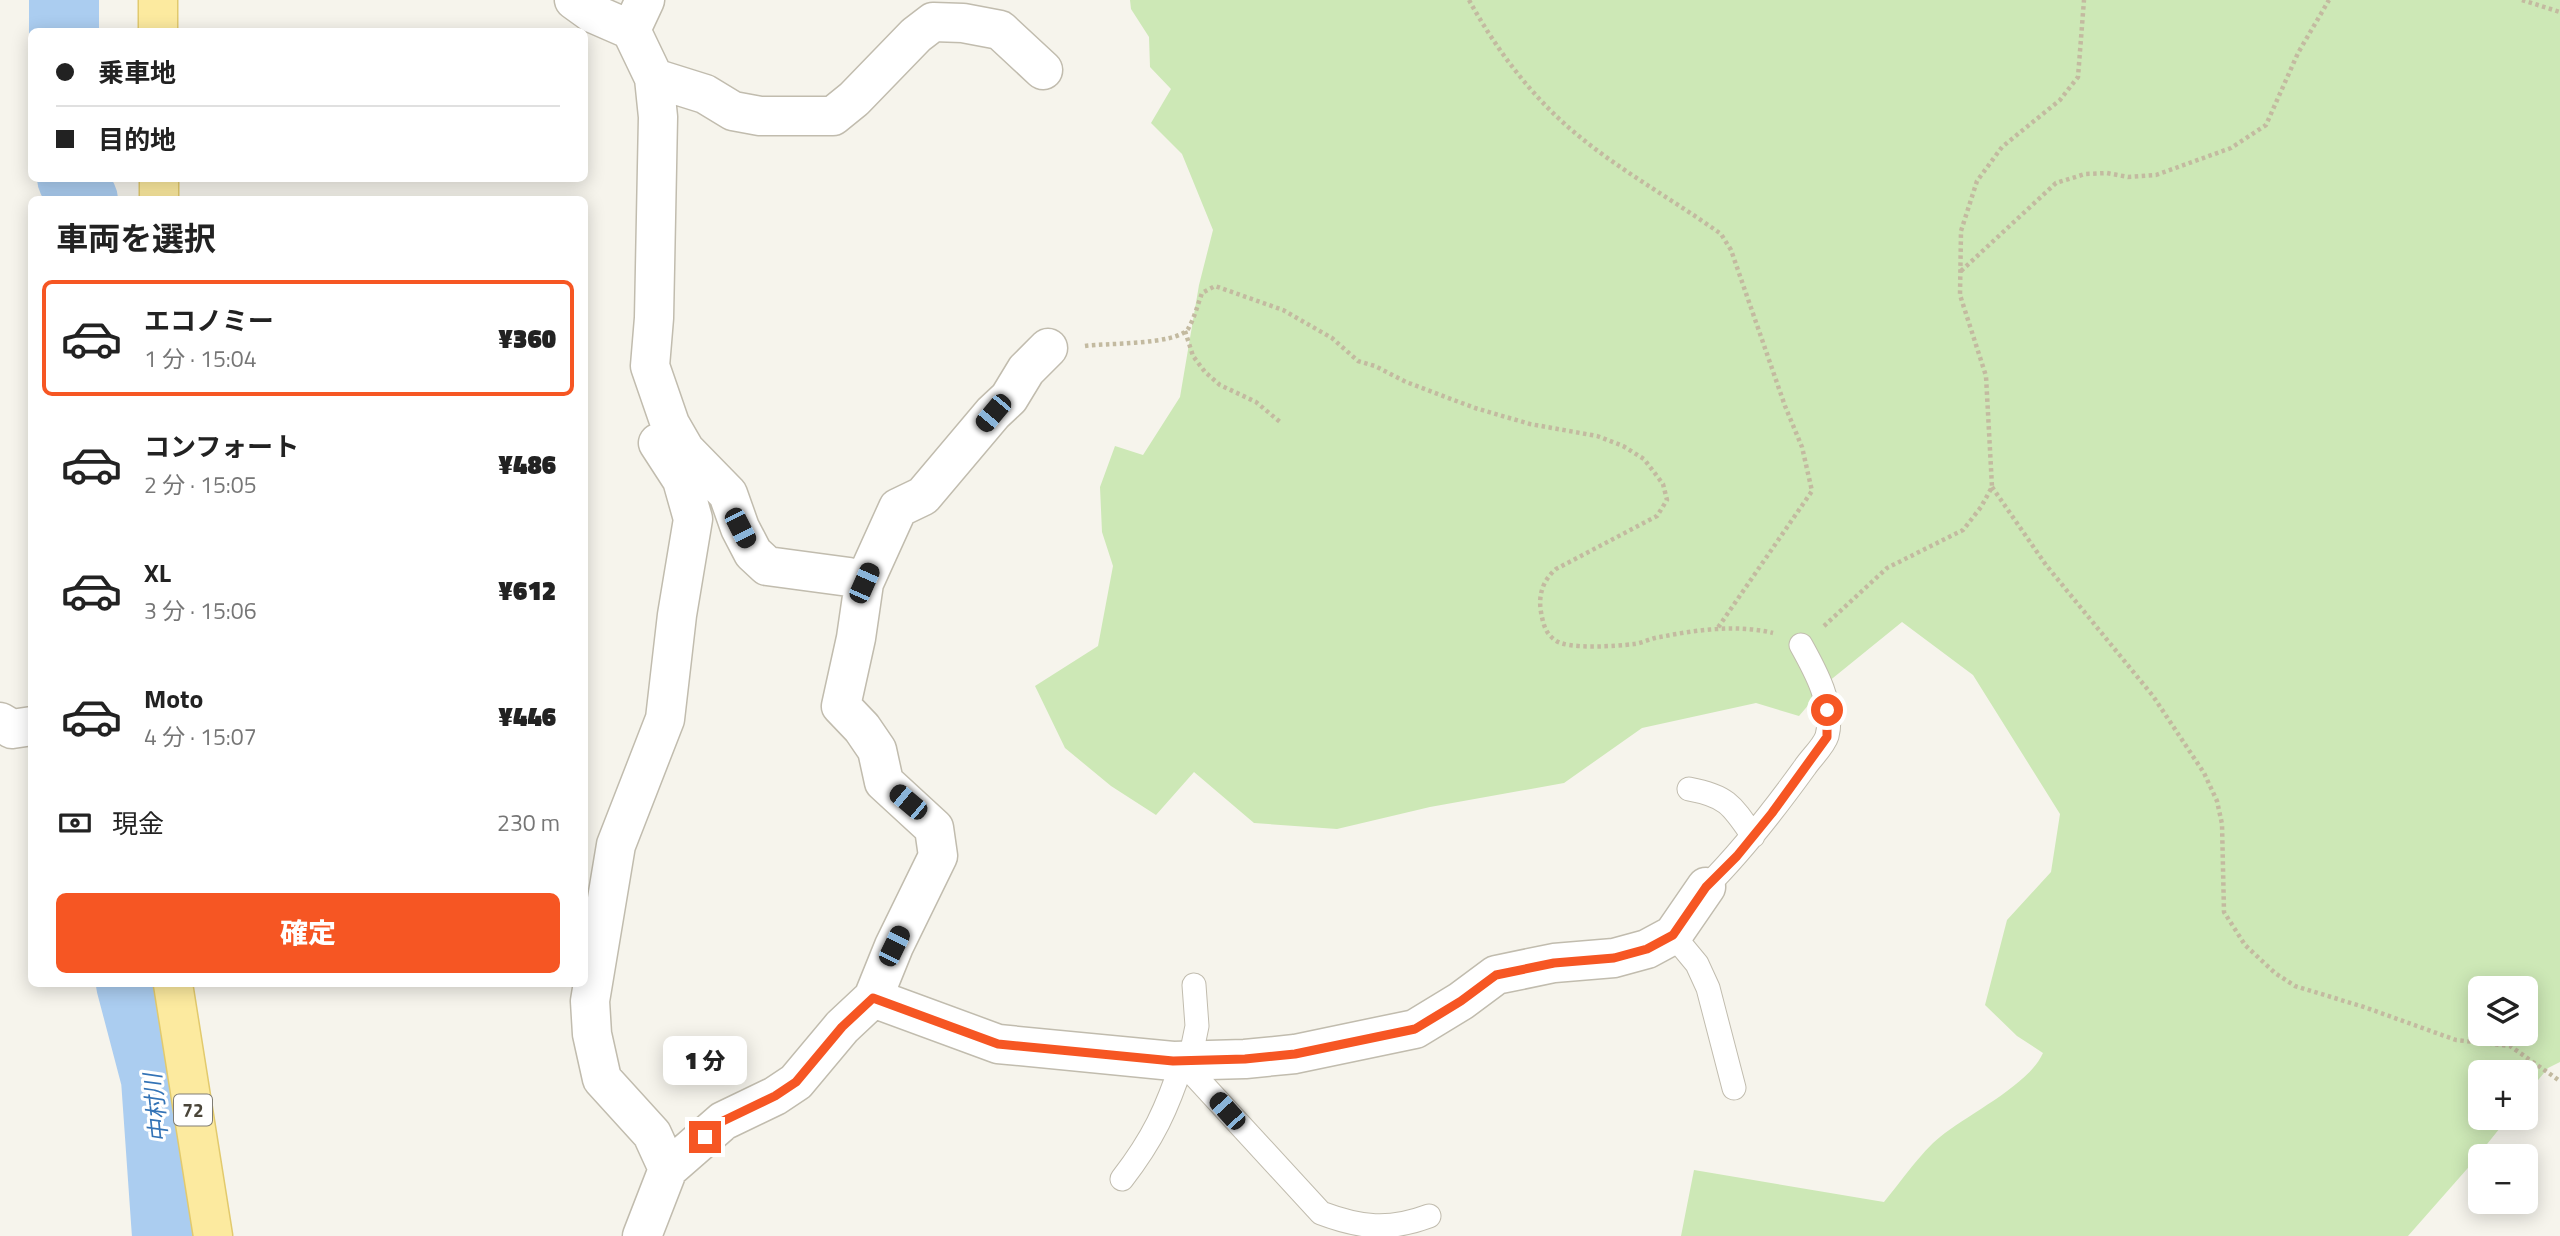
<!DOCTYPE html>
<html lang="ja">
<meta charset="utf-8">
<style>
body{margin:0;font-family:"Titillium Web","Noto Sans JP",sans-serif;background:#f2f2f2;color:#222;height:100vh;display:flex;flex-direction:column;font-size:26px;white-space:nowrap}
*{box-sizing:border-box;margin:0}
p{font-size:23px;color:#767676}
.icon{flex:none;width:38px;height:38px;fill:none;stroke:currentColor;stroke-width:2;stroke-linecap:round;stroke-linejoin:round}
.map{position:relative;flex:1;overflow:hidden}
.side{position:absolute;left:28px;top:196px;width:560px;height:791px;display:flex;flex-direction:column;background:#fff;border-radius:10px;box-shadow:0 4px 18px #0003}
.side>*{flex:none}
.top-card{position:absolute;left:28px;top:28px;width:560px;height:154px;border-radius:10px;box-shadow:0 4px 18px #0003;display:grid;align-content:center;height:154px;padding:0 28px;background:#fff}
.controls{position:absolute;left:2468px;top:976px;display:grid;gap:14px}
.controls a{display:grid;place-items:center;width:70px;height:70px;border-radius:10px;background:#fff;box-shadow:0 4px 18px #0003;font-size:35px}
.end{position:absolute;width:32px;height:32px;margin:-16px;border:9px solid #f65623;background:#fff;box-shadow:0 0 0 4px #fff}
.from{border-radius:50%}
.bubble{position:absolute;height:49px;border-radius:10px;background:#fff;box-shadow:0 4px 18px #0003;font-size:23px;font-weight:800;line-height:49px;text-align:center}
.car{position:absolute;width:21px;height:42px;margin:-21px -10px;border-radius:9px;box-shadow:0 0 5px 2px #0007;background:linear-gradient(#222 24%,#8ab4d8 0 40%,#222 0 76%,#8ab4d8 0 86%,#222 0)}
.top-card b{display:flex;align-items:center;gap:24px;height:66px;font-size:26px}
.top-card b+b{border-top:2px solid #e0e0e0}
.top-card i{width:18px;height:18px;background:#222}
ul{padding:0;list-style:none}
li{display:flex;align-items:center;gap:21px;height:116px;margin:0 14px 10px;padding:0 14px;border:4px solid transparent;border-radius:10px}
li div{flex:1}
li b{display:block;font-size:26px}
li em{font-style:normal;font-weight:800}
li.selected{border-color:#f65623}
li>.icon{width:63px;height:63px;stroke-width:1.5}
h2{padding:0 28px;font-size:32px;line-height:84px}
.pay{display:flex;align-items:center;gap:18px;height:77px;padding:0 28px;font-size:26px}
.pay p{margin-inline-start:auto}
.primary-button{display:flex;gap:14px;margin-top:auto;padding:14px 28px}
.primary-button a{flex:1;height:80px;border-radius:10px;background:#f65623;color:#fff;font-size:28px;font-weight:800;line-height:80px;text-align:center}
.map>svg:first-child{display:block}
.green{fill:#cde8b6;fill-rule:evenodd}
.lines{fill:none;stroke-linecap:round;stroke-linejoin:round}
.river{stroke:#abcdf0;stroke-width:70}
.service-casing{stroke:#c1bcae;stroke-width:25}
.minor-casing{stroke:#c1bcae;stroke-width:41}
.primary-casing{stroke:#e2ca6d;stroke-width:41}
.path{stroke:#c3baa0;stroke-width:4.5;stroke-dasharray:3.5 3.5;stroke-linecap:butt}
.service{stroke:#fff;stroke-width:23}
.minor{stroke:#fff;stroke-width:38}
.primary{stroke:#fcea9f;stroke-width:38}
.route{stroke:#f65623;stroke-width:9}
.labels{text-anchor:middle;stroke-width:6;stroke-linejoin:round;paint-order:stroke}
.shield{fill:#fff;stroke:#807d74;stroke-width:2}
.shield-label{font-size:19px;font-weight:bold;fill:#4a4539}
.water-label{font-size:23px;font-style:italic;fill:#3373b6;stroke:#fff}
</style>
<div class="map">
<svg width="2560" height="1236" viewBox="0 0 2560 1236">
<rect width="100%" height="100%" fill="#f6f4ec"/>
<!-- green -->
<path class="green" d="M1130,0H2560V1062L2548,1068L2525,1096V1073H2480V1118H2508L2467,1169L2408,1236H1681L1694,1170L1884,1202C1900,1183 1921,1152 1940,1137C1968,1114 2029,1085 2043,1053L2017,1036L1985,1005L2007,920L2051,872L2060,814L1973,675L1902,622L1828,682L1799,716L1756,703L1642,728L1564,783L1430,807L1337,829L1254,823L1194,772L1156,815L1111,786L1065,748L1035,686L1098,646L1113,566L1102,532L1100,487L1115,446L1143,455L1180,397L1199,285L1213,230L1182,154L1151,123L1171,89L1150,67L1149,37L1131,9ZM2480,989H2525V1034H2480Z"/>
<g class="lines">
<!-- river -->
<path class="river" d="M64,32V0
M72,178L83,200
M131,984L156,1079L167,1236"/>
<defs>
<path id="service" d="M1689,789C1727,796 1732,805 1753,836
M1706,887C1743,850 1774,810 1805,767C1811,758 1824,746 1827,736C1835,706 1815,670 1801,645
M1673,935L1697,964L1708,988L1734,1088
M1194,985L1197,1026L1190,1060L1195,1076L1321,1213C1361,1228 1389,1231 1429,1216
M1122,1179C1153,1139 1167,1109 1183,1060"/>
<path id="minor" d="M574,0L592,13L631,30
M654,78L705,94L733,111L760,116H833L854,99L916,35L933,22L963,23L1000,30L1043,70
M658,443L682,480L693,519L677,615L665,719L616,845L590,1001L592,1034L602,1079L652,1134L668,1169
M864,583L898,508L923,496L993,413L1009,398L1026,370L1048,348
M0,722L12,729L32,726
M873,998L998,1044L1173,1061L1245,1059L1295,1054L1415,1029L1461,1001L1496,975L1554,963L1614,958L1647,949L1673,935L1706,887
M642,1236L668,1169L723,1121L775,1096L796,1082L842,1027L873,998L894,946L938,856L934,828L884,782L877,750L862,728L841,706L856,638L864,583L849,577L767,566L753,553L740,528L728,494L685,450L670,424L650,366L654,318L658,117L654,78L631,30L645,0"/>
<path id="primary" d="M158,0V32
M159,178V200
M173,984L213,1236"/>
</defs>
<!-- service casing -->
<use href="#service" class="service-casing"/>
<!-- minor casing -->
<use href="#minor" class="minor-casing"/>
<!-- primary casing -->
<use href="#primary" class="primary-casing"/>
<!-- path -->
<path class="path" d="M1469,0C1497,51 1534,100 1580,137C1624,173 1675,201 1721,234L1731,250L1785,406L1802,447L1812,491L1717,629
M2522,0L2560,12
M1961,271L2056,183L2085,174L2107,173L2128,177L2156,175L2231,148L2266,125L2298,53L2329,0
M1185,331L1193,356L1205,372L1220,385L1256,402L1280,422
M1085,346C1105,343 1176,345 1188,329C1194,319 1198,304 1202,293L1215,286L1283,310L1332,338L1358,361L1375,366L1406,382L1475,408L1530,424L1597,436L1623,446L1644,459L1663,484L1667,500L1657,516L1556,569C1543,580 1538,595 1541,612C1543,623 1545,633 1555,640C1567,650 1617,646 1634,644C1643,643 1651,638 1660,637C1696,630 1737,624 1773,633
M1992,487L2046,565L2153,696L2204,773L2217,801L2222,824L2224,912L2245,945L2275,973L2295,986L2364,1007L2456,1040L2510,1046L2560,1081
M1824,626L1887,568L1963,530L1981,507L1992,487L1986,376L1960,295L1961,231L1977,181L2002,147L2060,100L2078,77L2084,0"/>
<!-- service -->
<use href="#service" class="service"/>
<!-- minor -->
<use href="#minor" class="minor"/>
<!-- primary -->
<use href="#primary" class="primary"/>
</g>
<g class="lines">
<!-- route -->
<path class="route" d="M705,1137L723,1121L775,1096L796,1082L842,1027L873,998L998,1044L1173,1061L1245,1059L1295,1054L1415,1029L1461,1001L1496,975L1554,963L1614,958L1647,949L1673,935L1706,887L1737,856L1772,813L1827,737V710"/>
</g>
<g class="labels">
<!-- shield labels -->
<rect class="shield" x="174" y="1094.5" width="38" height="31" rx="5"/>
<g class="shield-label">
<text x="193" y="1117">72</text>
</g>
<!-- water labels -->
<g class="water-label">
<text transform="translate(156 1108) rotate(-96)" y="8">中村川</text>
</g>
</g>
</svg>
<div class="controls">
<a><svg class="icon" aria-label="layers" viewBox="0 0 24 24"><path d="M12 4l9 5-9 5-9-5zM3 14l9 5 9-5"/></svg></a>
<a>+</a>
<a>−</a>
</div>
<i class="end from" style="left:1827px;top:710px"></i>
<i class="end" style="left:705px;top:1137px"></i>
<div class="bubble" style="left:663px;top:1036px;width:84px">1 分</div>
<i class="car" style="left:993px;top:413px;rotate:220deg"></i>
<i class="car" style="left:740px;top:528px;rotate:153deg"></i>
<i class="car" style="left:864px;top:583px;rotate:24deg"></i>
<i class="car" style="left:908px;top:802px;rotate:310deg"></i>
<i class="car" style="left:894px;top:946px;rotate:26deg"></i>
<i class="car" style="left:1227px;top:1111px;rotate:318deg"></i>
<div class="top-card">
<b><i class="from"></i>乗車地</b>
<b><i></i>目的地</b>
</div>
<section class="side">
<h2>車両を選択</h2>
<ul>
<li class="selected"><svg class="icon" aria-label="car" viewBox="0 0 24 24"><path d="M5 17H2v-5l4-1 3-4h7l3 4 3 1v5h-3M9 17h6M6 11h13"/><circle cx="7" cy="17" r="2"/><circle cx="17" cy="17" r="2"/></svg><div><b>エコノミー</b><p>1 分 · 15:04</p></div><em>¥360</em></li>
<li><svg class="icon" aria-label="car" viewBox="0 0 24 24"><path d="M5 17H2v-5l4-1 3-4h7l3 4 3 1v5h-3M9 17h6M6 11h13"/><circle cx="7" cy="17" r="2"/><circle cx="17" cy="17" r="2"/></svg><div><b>コンフォート</b><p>2 分 · 15:05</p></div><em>¥486</em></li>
<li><svg class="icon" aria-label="car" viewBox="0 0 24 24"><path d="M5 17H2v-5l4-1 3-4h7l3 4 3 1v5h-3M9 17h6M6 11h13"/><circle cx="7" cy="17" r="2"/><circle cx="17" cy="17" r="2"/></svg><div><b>XL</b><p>3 分 · 15:06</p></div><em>¥612</em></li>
<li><svg class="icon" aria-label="car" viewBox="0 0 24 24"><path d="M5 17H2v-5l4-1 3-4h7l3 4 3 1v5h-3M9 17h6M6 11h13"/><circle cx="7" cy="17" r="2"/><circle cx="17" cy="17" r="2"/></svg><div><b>Moto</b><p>4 分 · 15:07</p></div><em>¥446</em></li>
</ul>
<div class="pay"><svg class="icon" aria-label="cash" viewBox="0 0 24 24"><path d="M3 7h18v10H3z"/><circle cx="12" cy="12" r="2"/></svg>現金<p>230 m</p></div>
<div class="primary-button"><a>確定</a></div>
</section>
</div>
